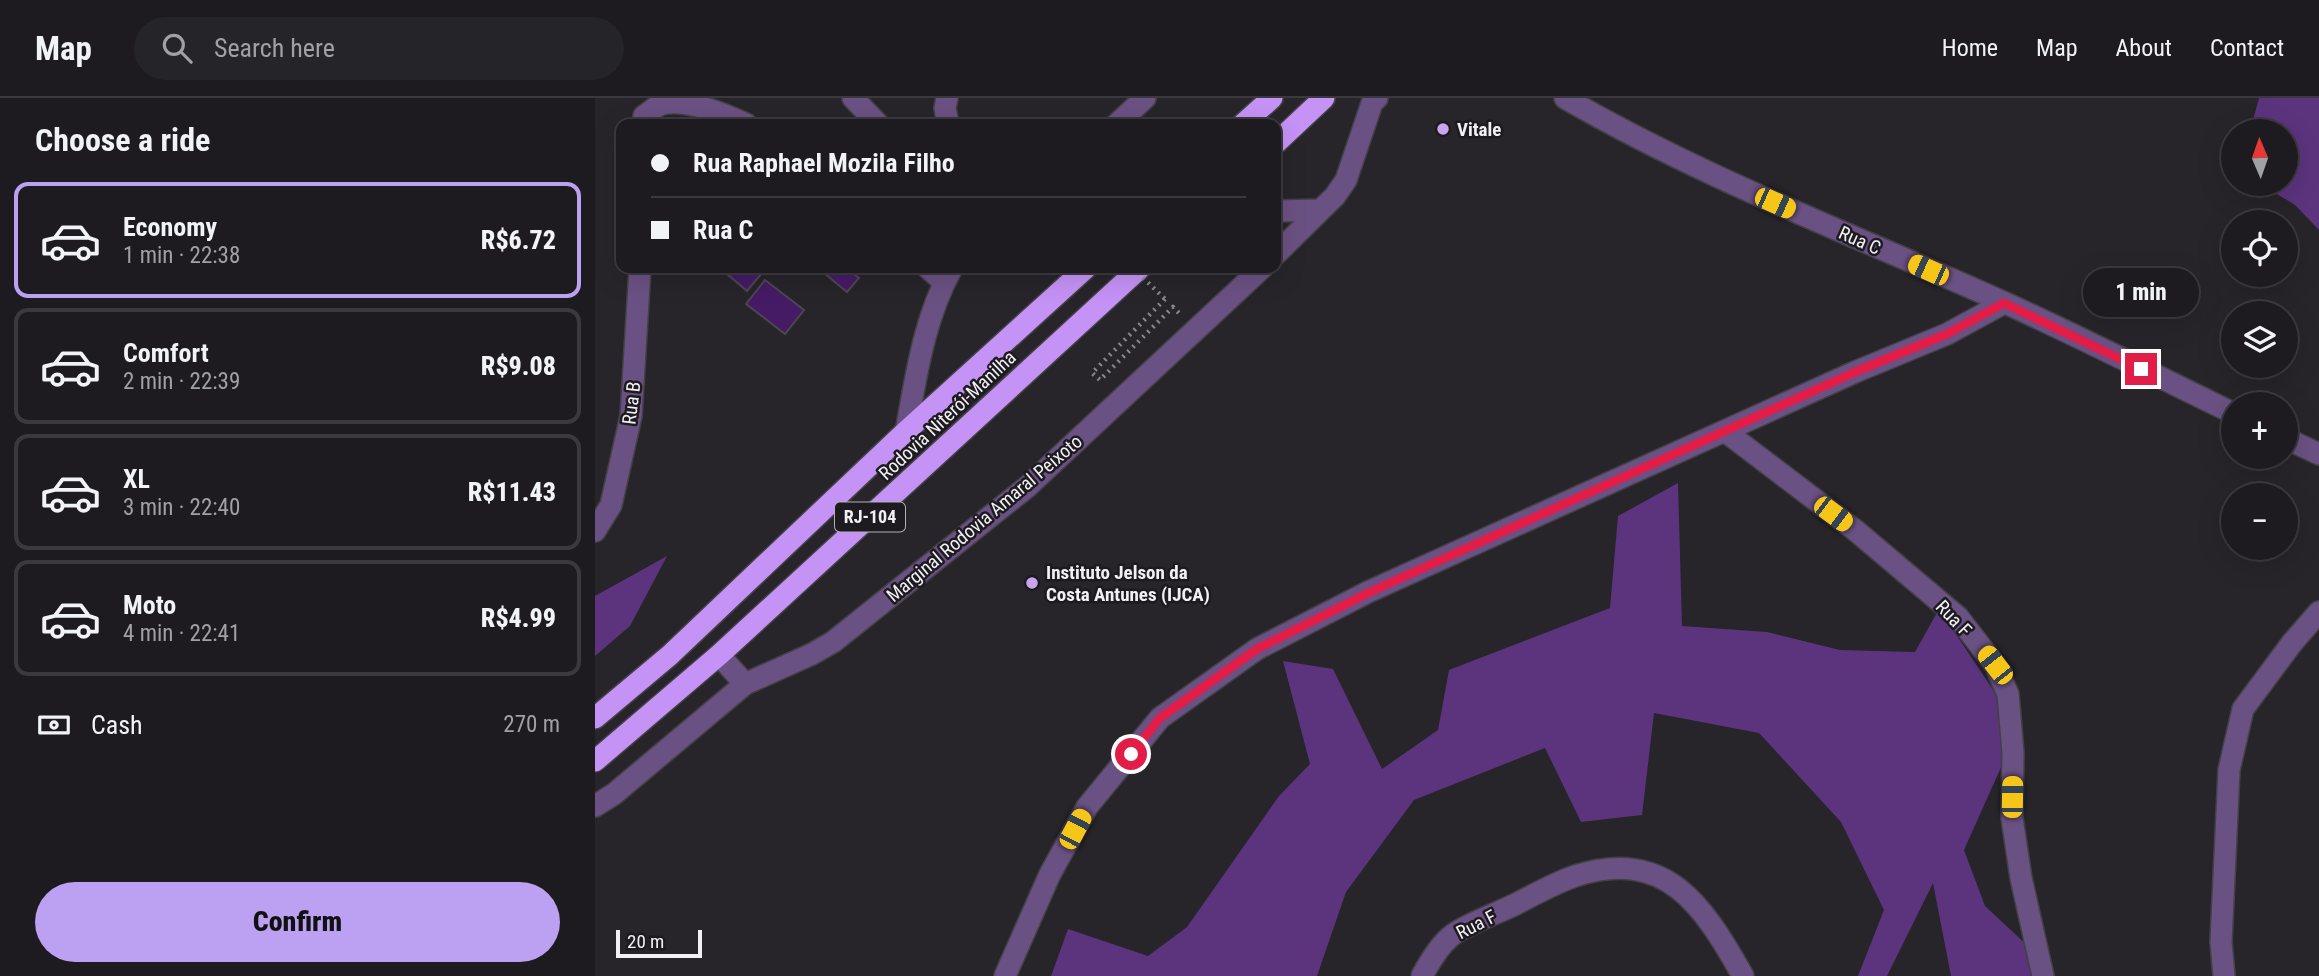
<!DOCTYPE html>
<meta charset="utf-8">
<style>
body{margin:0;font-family:"Roboto Condensed",sans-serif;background:#252429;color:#f1f3f6;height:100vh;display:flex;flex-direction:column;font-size:26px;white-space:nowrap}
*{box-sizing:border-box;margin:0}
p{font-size:23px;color:#a0a1a5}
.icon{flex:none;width:38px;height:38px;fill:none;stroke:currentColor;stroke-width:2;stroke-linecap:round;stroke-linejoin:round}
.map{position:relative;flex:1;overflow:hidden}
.panel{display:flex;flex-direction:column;background:#1d1b20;width:595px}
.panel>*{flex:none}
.hud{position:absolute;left:21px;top:21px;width:665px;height:154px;border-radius:14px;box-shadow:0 7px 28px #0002,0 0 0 2px #3b393e;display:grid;align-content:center;height:154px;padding:0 35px;background:#1d1b20}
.needle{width:46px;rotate:358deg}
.controls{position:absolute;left:1626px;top:21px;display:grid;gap:14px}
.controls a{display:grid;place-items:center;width:77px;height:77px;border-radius:50%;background:#1d1b20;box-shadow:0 7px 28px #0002,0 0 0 2px #3b393e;font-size:35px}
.scale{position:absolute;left:21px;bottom:18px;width:86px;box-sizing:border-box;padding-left:7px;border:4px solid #f2f0f4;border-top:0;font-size:19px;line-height:24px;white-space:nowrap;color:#f2f0f4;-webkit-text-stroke:5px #1d1a20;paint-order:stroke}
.end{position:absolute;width:32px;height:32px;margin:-16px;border:9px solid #e11d48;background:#fff;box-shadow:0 0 0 4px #fff}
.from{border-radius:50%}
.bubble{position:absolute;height:49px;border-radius:24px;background:#1d1b20;box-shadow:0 7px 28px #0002,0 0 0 2px #3b393e;font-size:23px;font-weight:800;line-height:49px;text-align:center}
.car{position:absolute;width:21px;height:42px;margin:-21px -10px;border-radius:9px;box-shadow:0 0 5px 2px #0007;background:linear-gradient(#f5c518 24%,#345 0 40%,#f5c518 0 76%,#345 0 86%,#f5c518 0)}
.hud b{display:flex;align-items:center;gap:24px;height:66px;font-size:26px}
.hud b+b{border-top:2px solid #3b393e}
.hud i{width:18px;height:18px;background:#f1f3f6}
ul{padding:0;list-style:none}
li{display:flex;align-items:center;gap:21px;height:116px;margin:0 14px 10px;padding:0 21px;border:4px solid #3b393e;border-radius:14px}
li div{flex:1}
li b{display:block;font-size:26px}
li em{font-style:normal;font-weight:800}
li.active{border-color:#bca0f2}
li>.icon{width:63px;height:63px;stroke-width:1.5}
h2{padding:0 35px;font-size:32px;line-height:84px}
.pay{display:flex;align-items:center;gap:18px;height:77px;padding:0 35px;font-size:26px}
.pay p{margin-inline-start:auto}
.button{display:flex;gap:14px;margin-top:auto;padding:14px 35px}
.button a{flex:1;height:80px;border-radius:42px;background:#bca0f2;color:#111;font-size:28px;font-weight:800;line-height:80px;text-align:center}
header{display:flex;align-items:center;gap:42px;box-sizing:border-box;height:98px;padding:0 35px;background:#1d1b20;border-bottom:2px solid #3b393e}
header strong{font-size:33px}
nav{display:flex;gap:38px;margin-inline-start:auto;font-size:24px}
.search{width:490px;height:63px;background:#252429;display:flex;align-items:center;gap:18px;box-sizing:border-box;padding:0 24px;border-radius:38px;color:#a0a1a5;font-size:26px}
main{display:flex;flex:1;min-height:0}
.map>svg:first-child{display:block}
.green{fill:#5b347d}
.building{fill:#451b65;stroke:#4b484f;stroke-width:2}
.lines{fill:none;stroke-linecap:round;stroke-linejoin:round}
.minor-casing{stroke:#434146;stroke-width:24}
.highway-casing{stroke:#434146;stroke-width:24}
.path{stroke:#89878c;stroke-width:4.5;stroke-dasharray:2 5;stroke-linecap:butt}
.minor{stroke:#6a5183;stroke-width:21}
.highway{stroke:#c592f6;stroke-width:21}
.path-bridge{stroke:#89878c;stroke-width:4.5;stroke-dasharray:2 5;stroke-linecap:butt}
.route{stroke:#e11d48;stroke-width:9}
.poi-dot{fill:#c9a5ee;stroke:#1d1a20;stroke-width:2.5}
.labels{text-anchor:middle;stroke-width:5;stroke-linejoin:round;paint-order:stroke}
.shield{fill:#1d1a20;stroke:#b2b0b4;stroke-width:2}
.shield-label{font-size:18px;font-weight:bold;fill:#f2f0f4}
.poi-label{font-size:19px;font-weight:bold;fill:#f2f0f4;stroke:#1d1a20;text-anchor:start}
.street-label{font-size:19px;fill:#f2f0f4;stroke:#1d1a20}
</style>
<header>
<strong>Map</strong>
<div class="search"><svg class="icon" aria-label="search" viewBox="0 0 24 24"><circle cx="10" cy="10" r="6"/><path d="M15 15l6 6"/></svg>Search here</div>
<nav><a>Home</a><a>Map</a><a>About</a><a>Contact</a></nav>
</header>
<main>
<section class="panel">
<h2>Choose a ride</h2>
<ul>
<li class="active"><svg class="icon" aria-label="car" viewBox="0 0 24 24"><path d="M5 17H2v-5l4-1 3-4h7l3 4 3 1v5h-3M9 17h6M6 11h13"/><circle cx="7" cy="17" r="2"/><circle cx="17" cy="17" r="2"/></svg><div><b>Economy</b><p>1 min · 22:38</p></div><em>R$6.72</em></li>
<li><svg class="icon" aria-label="car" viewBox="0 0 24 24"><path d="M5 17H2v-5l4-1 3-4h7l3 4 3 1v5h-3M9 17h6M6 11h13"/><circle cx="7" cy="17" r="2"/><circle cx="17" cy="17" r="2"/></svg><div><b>Comfort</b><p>2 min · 22:39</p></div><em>R$9.08</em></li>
<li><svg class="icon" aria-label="car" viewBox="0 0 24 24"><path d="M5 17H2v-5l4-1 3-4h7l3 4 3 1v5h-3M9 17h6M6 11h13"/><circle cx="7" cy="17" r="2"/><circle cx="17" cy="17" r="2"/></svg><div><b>XL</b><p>3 min · 22:40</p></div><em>R$11.43</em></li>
<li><svg class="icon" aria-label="car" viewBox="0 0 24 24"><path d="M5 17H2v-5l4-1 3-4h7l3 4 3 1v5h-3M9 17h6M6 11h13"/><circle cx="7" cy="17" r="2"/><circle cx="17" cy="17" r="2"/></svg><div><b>Moto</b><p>4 min · 22:41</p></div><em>R$4.99</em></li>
</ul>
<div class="pay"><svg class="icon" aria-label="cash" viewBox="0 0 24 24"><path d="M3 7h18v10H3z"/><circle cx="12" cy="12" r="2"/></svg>Cash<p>270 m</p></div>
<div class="button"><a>Confirm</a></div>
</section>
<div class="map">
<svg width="1724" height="878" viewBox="0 0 1724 878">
<rect width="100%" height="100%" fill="#27242a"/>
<!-- green -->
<path class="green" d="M1664,0H1724V132L1700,107L1665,86H1690V33H1655Z
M1083,385L1087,528L1172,534L1245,552L1320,554L1344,511L1411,611L1407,667L1369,752L1390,808L1435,850L1441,878H1356L1338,785L1292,878H1263L1289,812L1246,724L1164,635L1059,615L1047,717L986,724L950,650L819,702L751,794L722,878H456L473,831L553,858L592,829L684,698L715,666L688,563L738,571L787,671L843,632L854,572L1015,510L1023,418Z
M72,458L35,528L0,558V498Z"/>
<!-- building -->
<path class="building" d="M125,170H161L167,175L152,193Z
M223,170H257L255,173L264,180L252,194Z
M170,182L209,212L190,236L151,206Z"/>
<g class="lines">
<defs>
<path id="minor" d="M258,0L283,26
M352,0L350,10L353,26
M970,0C1110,81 1262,138 1408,204C1486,239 1561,278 1638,315
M48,26L49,18C55,14 61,8 67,6C91,0 129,16 151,26
M522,26L550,0
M681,113L725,112
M681,156L740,98L751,82L777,5L782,0
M333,170L349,184
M311,334C321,278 329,220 357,170
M1131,334L1260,432L1363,519L1400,567L1413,596L1418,655L1417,720L1426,780L1448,878
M1690,340L1724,356
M0,433L16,407L36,318L45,170
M124,557L150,586
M0,708L19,696L150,586L217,556L238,544L432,389L667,170
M410,878L455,776L492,709L565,620L662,551L773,494L1260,274L1352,236L1409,205
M827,878C834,865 843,849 855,839C867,828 905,814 921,806C940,796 960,785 980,778C1071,749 1108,807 1148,878
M1629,878L1626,844L1634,672L1648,611L1697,545L1724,514"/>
<path id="highway" d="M648,26L677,0
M681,45L729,0
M0,620L75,557L308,336L491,170
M0,663L124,557L545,170"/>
</defs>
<!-- minor casing -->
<use href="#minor" class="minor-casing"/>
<!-- highway casing -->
<use href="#highway" class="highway-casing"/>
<!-- path -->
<path class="path" d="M402,170H403
M570,201L497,275L505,282L578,209L584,215"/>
<!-- minor -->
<use href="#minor" class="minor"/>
<!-- highway -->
<use href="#highway" class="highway"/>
<!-- path-bridge -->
<path class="path-bridge" d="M538,170L570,201"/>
</g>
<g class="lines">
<!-- route -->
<path class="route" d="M536,656L565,620L662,551L773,495L1260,274L1352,236L1409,205L1546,271"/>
</g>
<!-- markers -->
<g class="poi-dot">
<circle cx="848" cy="31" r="7"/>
<circle cx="437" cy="485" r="7"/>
</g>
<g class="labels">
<!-- shield labels -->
<rect class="shield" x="240" y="404.5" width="70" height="29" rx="5"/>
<g class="shield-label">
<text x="275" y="425">RJ-104</text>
</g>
<!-- poi labels -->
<g class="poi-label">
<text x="862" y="38">Vitale</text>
<text x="451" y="481">Instituto Jelson da<tspan x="451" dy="22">Costa Antunes (IJCA)</tspan></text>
</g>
<!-- street labels -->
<g class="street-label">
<text transform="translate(1265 142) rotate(24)" y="7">Rua C</text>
<text transform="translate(36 305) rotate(-83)" y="7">Rua B</text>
<text transform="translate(352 317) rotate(-43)" y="7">Rodovia Niterói-Manilha</text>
<text transform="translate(389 420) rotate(-40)" y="7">Marginal Rodovia Amaral Peixoto</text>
<text transform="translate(1359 520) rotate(46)" y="7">Rua F</text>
<text transform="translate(881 826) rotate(-27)" y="7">Rua F</text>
</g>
</g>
</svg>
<div class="controls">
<a><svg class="needle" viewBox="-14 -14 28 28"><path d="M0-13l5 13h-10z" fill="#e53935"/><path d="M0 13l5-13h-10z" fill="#a0a1a5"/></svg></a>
<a><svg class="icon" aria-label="locate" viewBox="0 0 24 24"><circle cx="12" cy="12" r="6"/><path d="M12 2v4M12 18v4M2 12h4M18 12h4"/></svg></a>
<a><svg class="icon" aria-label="layers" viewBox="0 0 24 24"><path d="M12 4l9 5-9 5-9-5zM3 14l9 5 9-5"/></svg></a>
<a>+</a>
<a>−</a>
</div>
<div class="scale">20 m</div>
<i class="end from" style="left:536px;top:656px"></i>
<i class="end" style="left:1546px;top:271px"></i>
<div class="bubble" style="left:1488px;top:170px;width:116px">1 min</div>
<i class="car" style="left:1180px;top:105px;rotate:114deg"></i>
<i class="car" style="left:1333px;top:172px;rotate:294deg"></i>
<i class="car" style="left:1238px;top:416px;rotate:127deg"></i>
<i class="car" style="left:1400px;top:567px;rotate:322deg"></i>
<i class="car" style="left:1417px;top:699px;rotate:1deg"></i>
<i class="car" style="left:480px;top:731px;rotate:28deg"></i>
<div class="hud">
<b><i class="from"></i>Rua Raphael Mozila Filho</b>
<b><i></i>Rua C</b>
</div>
</div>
</main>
